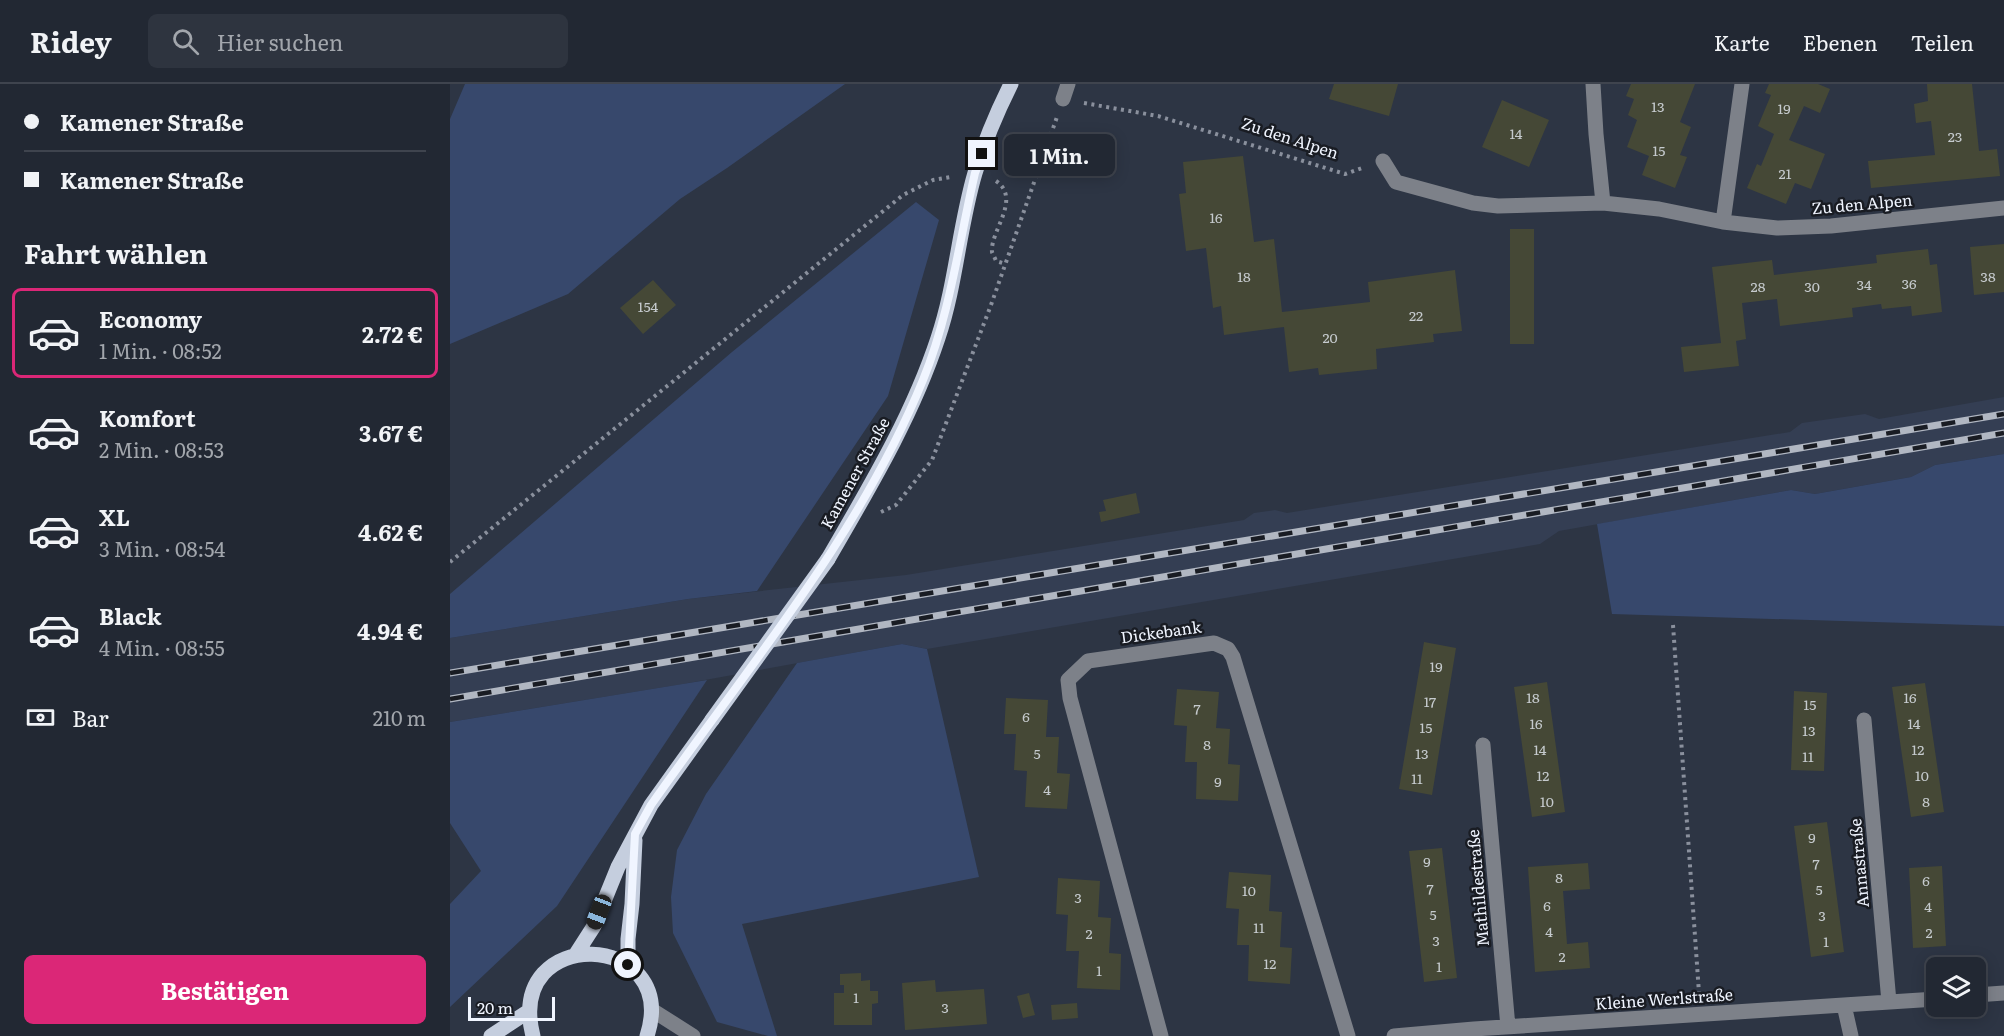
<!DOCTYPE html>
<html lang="de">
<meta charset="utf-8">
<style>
body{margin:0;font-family:Literata,serif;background:#2e343f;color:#f1f3f6;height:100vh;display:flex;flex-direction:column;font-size:22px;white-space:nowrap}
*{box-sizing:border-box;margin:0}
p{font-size:20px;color:#a2a6ac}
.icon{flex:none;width:33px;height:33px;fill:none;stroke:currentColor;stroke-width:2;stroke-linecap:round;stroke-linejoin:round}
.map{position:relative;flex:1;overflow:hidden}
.details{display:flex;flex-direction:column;background:#222833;width:450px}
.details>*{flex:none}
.banner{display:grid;align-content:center;height:132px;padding:0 24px;background:#222833}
.buttons{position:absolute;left:1476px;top:873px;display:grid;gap:12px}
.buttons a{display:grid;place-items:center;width:60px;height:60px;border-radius:9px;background:#222833;box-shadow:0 3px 15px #0003,0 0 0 2px #3f444e;font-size:30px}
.scale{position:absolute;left:18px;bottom:15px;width:87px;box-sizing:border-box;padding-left:6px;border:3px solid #f0f5ff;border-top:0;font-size:16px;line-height:21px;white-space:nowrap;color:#f0f5ff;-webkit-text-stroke:4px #191c23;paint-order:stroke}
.end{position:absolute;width:27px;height:27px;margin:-14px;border:8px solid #f0f5ff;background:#111;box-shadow:0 0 0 3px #111}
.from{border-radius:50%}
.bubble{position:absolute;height:42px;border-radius:9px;background:#222833;box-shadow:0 3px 15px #0003,0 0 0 2px #3f444e;font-size:20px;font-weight:700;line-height:42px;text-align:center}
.car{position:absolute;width:18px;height:36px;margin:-18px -9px;border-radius:8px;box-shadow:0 0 4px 2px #0007;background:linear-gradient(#222 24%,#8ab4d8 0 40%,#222 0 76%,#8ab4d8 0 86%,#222 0)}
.banner b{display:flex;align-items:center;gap:21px;height:57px;font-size:22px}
.banner b+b{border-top:2px solid #3f444e}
.banner i{width:15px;height:15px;background:#f1f3f6}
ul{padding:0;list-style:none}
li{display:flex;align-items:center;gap:18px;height:90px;margin:0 12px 9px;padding:0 12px;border:3px solid transparent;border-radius:9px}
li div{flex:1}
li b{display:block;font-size:22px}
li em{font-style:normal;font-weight:700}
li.active{border-color:#db2777}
li>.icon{width:54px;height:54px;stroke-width:1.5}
h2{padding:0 24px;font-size:27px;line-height:72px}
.pay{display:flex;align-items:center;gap:15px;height:66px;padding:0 24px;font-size:22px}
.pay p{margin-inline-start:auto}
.cta{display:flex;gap:12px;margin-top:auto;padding:12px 24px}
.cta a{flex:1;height:69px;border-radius:9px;background:#db2777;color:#fff;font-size:24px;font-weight:700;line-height:69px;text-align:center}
header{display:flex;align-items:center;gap:36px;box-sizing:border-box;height:84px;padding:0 30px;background:#222833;border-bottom:2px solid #3f444e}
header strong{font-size:28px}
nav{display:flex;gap:33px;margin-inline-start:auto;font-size:21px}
.search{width:420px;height:54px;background:#2e343f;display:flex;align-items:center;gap:15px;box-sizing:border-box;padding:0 21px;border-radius:9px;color:#a2a6ac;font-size:22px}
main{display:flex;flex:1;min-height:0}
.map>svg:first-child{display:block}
.built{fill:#343e53}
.green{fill:#37486c}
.building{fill:#454836}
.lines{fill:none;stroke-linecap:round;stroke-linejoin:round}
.path{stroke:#8a909d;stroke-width:4;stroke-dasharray:3 4.5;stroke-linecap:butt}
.minor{stroke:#7d8189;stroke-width:15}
.major{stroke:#c5cede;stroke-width:15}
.rail-casing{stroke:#b1b7c2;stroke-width:7}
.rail{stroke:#191c23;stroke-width:4.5;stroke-dasharray:14;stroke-linecap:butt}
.major-bridge{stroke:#c5cede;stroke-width:15}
.route{stroke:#f0f5ff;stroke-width:8}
.labels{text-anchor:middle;stroke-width:5;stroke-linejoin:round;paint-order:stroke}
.number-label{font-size:14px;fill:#c5cacd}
.street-label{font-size:16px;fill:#f0f5ff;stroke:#191c23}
</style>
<header>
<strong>Ridey</strong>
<div class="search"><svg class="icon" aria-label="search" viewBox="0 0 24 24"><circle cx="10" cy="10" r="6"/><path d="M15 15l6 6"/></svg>Hier suchen</div>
<nav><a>Karte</a><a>Ebenen</a><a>Teilen</a></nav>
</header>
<main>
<section class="details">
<div class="banner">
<b><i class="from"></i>Kamener Straße</b>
<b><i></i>Kamener Straße</b>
</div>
<h2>Fahrt wählen</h2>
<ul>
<li class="active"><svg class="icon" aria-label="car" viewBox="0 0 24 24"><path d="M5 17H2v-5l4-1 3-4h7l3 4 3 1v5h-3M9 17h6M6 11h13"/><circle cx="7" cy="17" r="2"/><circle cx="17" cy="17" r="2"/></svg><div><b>Economy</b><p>1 Min. · 08:52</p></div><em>2.72 €</em></li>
<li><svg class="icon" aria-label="car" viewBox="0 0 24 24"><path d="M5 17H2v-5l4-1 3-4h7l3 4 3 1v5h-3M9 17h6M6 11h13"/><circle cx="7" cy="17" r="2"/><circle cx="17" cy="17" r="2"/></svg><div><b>Komfort</b><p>2 Min. · 08:53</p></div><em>3.67 €</em></li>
<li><svg class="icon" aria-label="car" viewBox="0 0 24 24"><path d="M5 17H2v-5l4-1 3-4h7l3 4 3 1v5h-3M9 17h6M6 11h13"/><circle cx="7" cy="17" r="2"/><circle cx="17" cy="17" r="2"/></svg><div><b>XL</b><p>3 Min. · 08:54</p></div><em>4.62 €</em></li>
<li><svg class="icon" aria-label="car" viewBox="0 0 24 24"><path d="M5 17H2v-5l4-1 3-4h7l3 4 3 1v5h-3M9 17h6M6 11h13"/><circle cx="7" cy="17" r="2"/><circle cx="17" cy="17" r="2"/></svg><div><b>Black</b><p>4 Min. · 08:55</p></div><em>4.94 €</em></li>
</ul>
<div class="pay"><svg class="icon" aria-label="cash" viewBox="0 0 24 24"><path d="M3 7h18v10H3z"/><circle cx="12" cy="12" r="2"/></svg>Bar<p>210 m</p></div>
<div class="cta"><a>Bestätigen</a></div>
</section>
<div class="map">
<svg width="1554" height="952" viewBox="0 0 1554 952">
<rect width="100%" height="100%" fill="#2d3544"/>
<!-- built -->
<path class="built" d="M1554,313V370L1485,381L1461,393L1365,410L1341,406L1109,447L1090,460L477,565L452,560L233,600L0,638V554L238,515L456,491L794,436L804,429L825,426L837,429L1340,348L1352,339L1415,330L1429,335Z"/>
<!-- green -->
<path class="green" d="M15,0H395L277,84L230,115L118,210L0,260V35Z
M466,118L489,136L438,312L307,507L238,515L0,554V510L282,268Z
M1554,370V542L1162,530L1147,440L1341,406L1365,410L1461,393L1485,381Z
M452,560L477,565L529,793L292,840L327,952H318L267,938L223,849L221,813L227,766L256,710L347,579Z
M257,596L107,822L0,923V820L31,787L0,739V638Z"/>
<!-- building -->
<path class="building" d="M884,0H948L939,32L879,15Z
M1181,0H1245L1230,38L1241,43L1230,71L1237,73L1225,104L1192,91L1199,72L1177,63L1187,36L1178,31L1184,15L1176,12Z
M1319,0H1368L1380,5L1370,29L1354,22L1339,56L1375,70L1361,105L1345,99L1336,120L1297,104L1307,80L1311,82L1324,50L1308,42L1321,11L1315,9Z
M1477,0H1522L1529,67L1547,65L1550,92L1421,104L1418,77L1485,71L1481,37L1466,39L1464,20L1478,17Z
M1052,16L1099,36L1079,83L1032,63Z
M793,72L804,158L824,155L832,228L920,218L918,198L1005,186L1012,247L983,250L984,258L926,265L927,285L869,291L868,284L839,288L834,243L774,251L771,222L763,224L756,164L736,167L729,110L736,109L733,78Z
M1060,145H1084V260H1060Z
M1554,160V208L1524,211L1520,163Z
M1478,165L1480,181L1487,180L1492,228L1462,232L1461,222L1432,225L1431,220L1402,224L1403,233L1330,242L1327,215L1292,219L1296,255L1286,257L1289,282L1234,288L1231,263L1271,259L1262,183L1322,176L1324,191L1427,179L1426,171Z
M203,196L226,221L193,250L170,224Z
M686,409L690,429L651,438L649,428L656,427L653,416Z
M974,558L1006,564L982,711L949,705Z
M1097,598L1115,728L1082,733L1064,603Z
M1475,599L1494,728L1461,733L1442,603Z
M727,605L769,608L766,644L780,645L778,680L790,681L788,717L746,715L747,678H735L737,642L724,641Z
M1344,607L1377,609L1374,687L1341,686Z
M556,614L598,616L596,653H609L607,689L620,690L617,725L575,723L577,687L564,686L566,650H554Z
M1377,738L1394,868L1361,873L1344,742Z
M992,764L1007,894L974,898L959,767Z
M1138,779L1140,805L1113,807L1117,860L1138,858L1140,884L1085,888L1078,783Z
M1492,782L1496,862L1463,864L1459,784Z
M779,788L821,791L819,827L832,828L830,863L842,864L840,900L798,897L799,861H787L789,825L776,824Z
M608,794L650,797L648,833L661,834L659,869L671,870L670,906L627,904L629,867H616L618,831L606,830Z
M411,889V897L420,896V907H428V919L422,920V941H384V909H394V901H390V890Z
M485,896L486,908L534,905L537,940L455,946L452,899Z
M579,909L585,931L573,934L567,912Z
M627,919L628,934L602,936L601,921Z"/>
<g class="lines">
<!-- path -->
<path class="path" d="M634,19L708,32L895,90L912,84
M546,97C572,115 540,147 542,168C543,171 545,174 546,177L556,180
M431,428L446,421L482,376L541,221L607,33
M0,478L453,111L483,96L501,93
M1223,541L1249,909"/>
<!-- minor -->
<path class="minor" d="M1143,0L1146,50L1153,119L1209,125L1273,138L1327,144L1381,142L1554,124
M613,15L618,0
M933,77L946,98L1023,119L1048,122L1153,119
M1273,138L1292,0
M1414,636L1439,918
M1033,661L1058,943
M1526,911L1554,909
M1394,921L1401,952
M202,926L243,952
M711,952L620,614L618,596L638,577L764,559L778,565L783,573L898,952
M944,952L1024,945L1486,915"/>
<!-- major -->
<path class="major" d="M378,475C419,404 462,333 488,254C506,201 509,143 525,89C534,59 547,28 561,0
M126,870L144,842L168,783L201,721L262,636
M178,881V855L182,820L185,756
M41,952L79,927
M83,952C54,839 231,847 197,952"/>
<defs>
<path id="rail" d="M0,589L1554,330
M0,615L1554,349"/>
</defs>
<!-- rail casing -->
<use href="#rail" class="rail-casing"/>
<!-- rail -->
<use href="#rail" class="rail"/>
<!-- major-bridge -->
<path class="major-bridge" d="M262,636L378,475"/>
</g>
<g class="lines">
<!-- route -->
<path class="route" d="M178,881L185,750L201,721C297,584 409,453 473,296C500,230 509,158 525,89L532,70"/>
</g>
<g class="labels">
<!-- number labels -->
<g class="number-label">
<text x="1208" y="28">13</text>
<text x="1334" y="30">19</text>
<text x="1066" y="55">14</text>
<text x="1505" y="58">23</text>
<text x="1209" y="72">15</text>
<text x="1335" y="95">21</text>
<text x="766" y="139">16</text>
<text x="794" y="198">18</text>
<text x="1538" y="198">38</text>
<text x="1459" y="205">36</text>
<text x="1414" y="206">34</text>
<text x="1308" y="208">28</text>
<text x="1362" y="208">30</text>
<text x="198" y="228">154</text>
<text x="966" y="237">22</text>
<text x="880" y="259">20</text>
<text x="986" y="588">19</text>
<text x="1083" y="619">18</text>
<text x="1460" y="619">16</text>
<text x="980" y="623">17</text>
<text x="1360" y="626">15</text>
<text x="747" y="630">7</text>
<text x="576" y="638">6</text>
<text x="1086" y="645">16</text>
<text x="1464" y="645">14</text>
<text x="976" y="649">15</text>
<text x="1359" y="652">13</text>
<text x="757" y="666">8</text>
<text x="1090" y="671">14</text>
<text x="1468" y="671">12</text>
<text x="587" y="675">5</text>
<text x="972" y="675">13</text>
<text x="1358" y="678">11</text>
<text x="1093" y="697">12</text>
<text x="1472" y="697">10</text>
<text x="967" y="700">11</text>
<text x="768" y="703">9</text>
<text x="597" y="711">4</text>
<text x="1097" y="723">10</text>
<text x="1476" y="723">8</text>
<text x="1362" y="759">9</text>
<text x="977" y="783">9</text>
<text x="1366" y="785">7</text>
<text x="1109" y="799">8</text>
<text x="1476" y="802">6</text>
<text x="980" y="810">7</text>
<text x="1369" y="811">5</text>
<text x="799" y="812">10</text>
<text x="628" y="819">3</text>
<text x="1097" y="827">6</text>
<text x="1478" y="828">4</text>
<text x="983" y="836">5</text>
<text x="1372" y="837">3</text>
<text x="809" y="849">11</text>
<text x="1099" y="853">4</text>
<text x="1479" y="854">2</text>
<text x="639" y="855">2</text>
<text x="986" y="862">3</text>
<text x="1376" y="863">1</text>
<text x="1112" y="878">2</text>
<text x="820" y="885">12</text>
<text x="989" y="888">1</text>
<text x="649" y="892">1</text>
<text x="406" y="919">1</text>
<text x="495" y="929">3</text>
</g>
<!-- street labels -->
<g class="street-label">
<text transform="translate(840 54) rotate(18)" y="6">Zu den Alpen</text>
<text transform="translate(1412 120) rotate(-5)" y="6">Zu den Alpen</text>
<text transform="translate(405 389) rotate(-61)" y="6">Kamener Straße</text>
<text transform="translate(711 548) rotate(-8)" y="6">Dickebank</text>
<text transform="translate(1409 779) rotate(-95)" y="6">Annastraße</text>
<text transform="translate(1028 804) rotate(-95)" y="6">Mathildestraße</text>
<text transform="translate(1214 915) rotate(-4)" y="6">Kleine Werlstraße</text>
</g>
</g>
</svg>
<div class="buttons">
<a><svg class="icon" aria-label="layers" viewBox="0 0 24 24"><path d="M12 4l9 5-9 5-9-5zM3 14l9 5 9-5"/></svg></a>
</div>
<div class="scale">20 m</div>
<i class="end from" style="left:178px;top:881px"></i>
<i class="end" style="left:532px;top:70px"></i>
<div class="bubble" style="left:554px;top:50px;width:111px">1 Min.</div>
<i class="car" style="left:149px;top:828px;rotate:201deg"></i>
</div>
</main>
